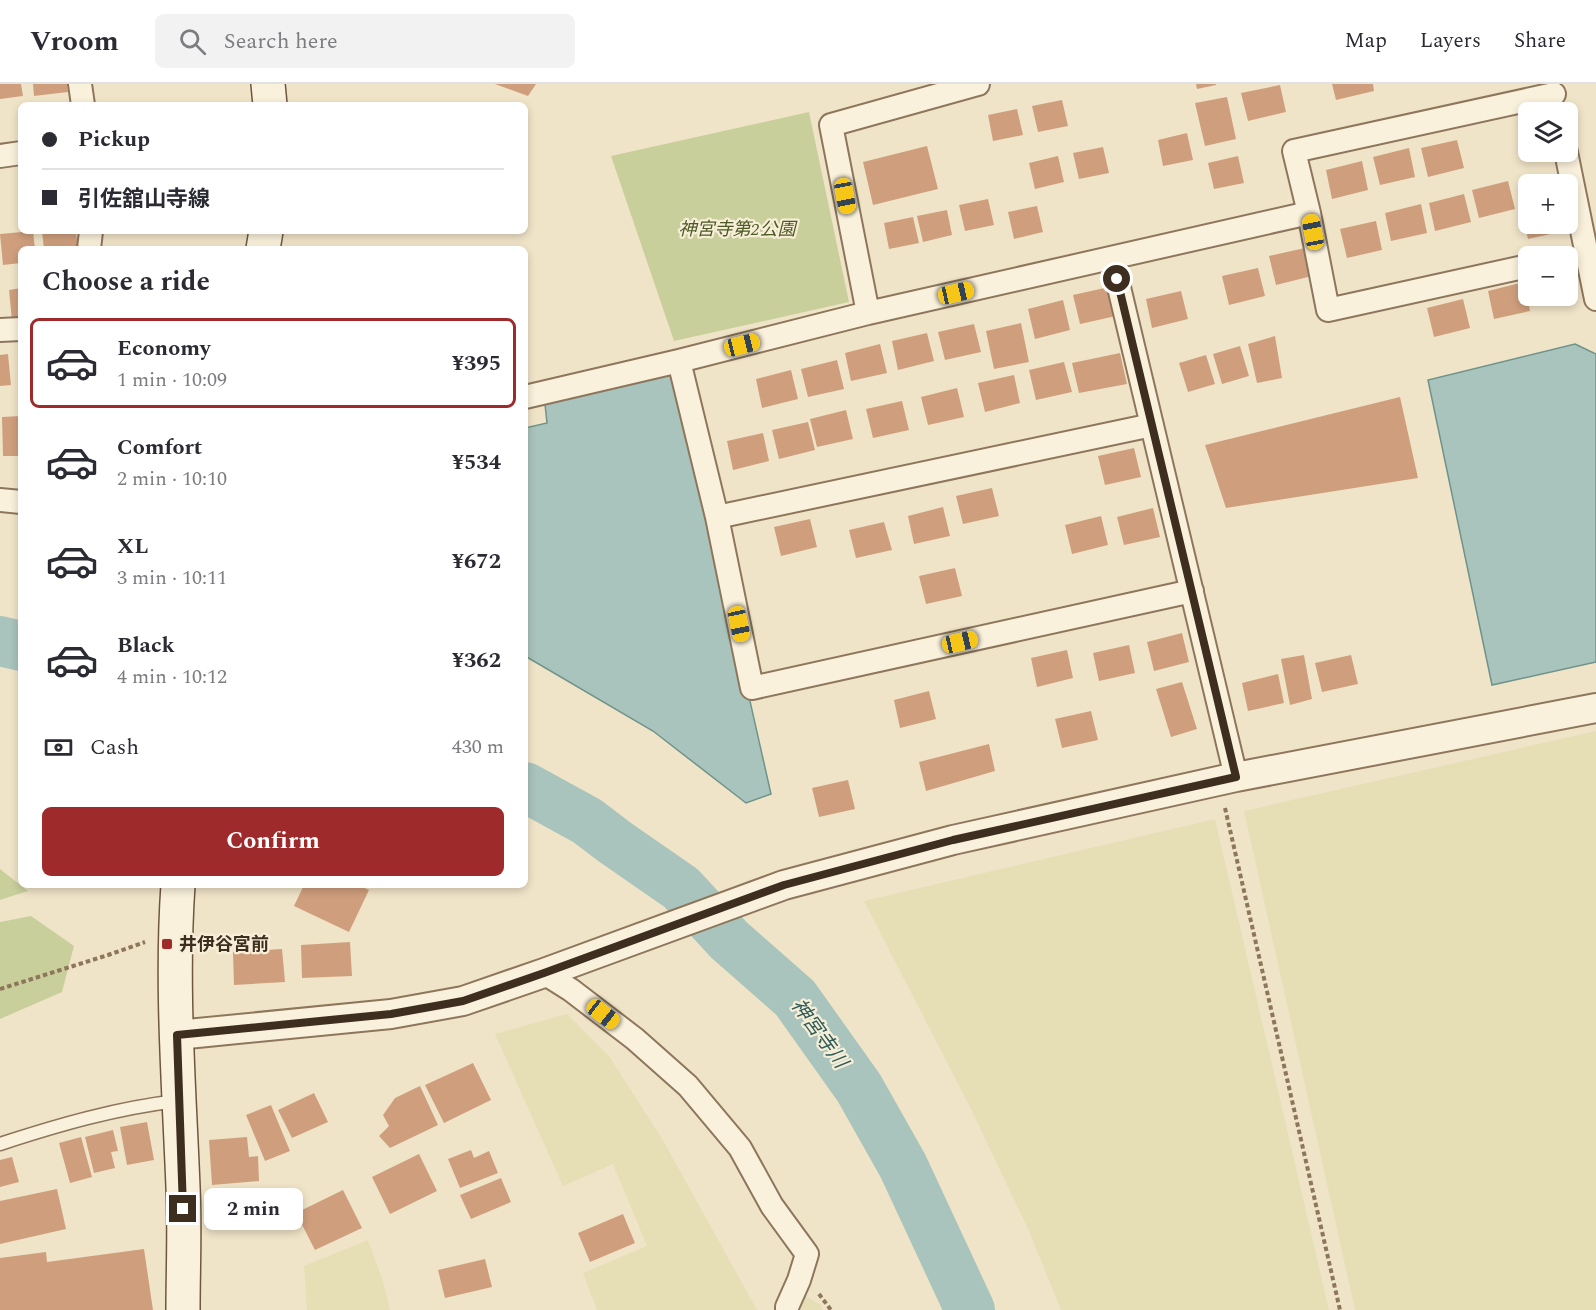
<!DOCTYPE html>
<meta charset="utf-8">
<style>
body{margin:0;font-family:Spectral,"Noto Sans JP",serif;background:#f2f2f3;color:#2b2b33;height:100vh;display:flex;flex-direction:column;font-size:22px;white-space:nowrap}
*{box-sizing:border-box;margin:0}
p{font-size:20px;color:#7c7c81}
.icon{flex:none;width:33px;height:33px;fill:none;stroke:currentColor;stroke-width:2;stroke-linecap:round;stroke-linejoin:round}
.map{position:relative;flex:1;overflow:hidden}
.details{position:absolute;left:18px;top:162px;width:510px;height:642px;display:flex;flex-direction:column;background:#fff;border-radius:9px;box-shadow:0 3px 9px #0003}
.details>*{flex:none}
.top-card{position:absolute;left:18px;top:18px;width:510px;height:132px;border-radius:9px;box-shadow:0 3px 9px #0003;display:grid;align-content:center;height:132px;padding:0 24px;background:#fff}
.buttons{position:absolute;left:1518px;top:18px;display:grid;gap:12px}
.buttons a{display:grid;place-items:center;width:60px;height:60px;border-radius:9px;background:#fff;box-shadow:0 3px 9px #0003;font-size:30px}
.end{position:absolute;width:27px;height:27px;margin:-14px;border:8px solid #3d2e20;background:#fff;box-shadow:0 0 0 3px #fff}
.from{border-radius:50%}
.bubble{position:absolute;height:42px;border-radius:9px;background:#fff;box-shadow:0 3px 9px #0003;font-size:20px;font-weight:700;line-height:42px;text-align:center}
.car{position:absolute;width:18px;height:36px;margin:-18px -9px;border-radius:8px;box-shadow:0 0 4px 2px #0007;background:linear-gradient(#f5c518 24%,#345 0 40%,#f5c518 0 76%,#345 0 86%,#f5c518 0)}
.top-card b{display:flex;align-items:center;gap:21px;height:57px;font-size:22px}
.top-card b+b{border-top:2px solid #e1e1e2}
.top-card i{width:15px;height:15px;background:#2b2b33}
ul{padding:0;list-style:none}
li{display:flex;align-items:center;gap:18px;height:90px;margin:0 12px 9px;padding:0 12px;border:3px solid transparent;border-radius:9px}
li div{flex:1}
li b{display:block;font-size:22px}
li em{font-style:normal;font-weight:700}
li.active{border-color:#9e2a2b}
li>.icon{width:54px;height:54px;stroke-width:1.5}
h2{padding:0 24px;font-size:27px;line-height:72px}
.pay{display:flex;align-items:center;gap:15px;height:66px;padding:0 24px;font-size:22px}
.pay p{margin-inline-start:auto}
.cta{display:flex;gap:12px;margin-top:auto;padding:12px 24px}
.cta a{flex:1;height:69px;border-radius:9px;background:#9e2a2b;color:#fff;font-size:24px;font-weight:700;line-height:69px;text-align:center}
header{display:flex;align-items:center;gap:36px;box-sizing:border-box;height:84px;padding:0 30px;background:#fff;border-bottom:2px solid #e1e1e2}
header strong{font-size:28px}
nav{display:flex;gap:33px;margin-inline-start:auto;font-size:21px}
.search{width:420px;height:54px;background:#f2f2f3;display:flex;align-items:center;gap:15px;box-sizing:border-box;padding:0 21px;border-radius:9px;color:#7c7c81;font-size:22px}
.map>svg:first-child{display:block}
.farmland{fill:#e6deb5}
.green{fill:#c9cf9b}
.water{fill:#a9c4bc;stroke:#6f938a;stroke-width:1.5}
.lines{fill:none;stroke-linecap:round;stroke-linejoin:round}
.river{stroke:#a9c4bc;stroke-width:50}
.building{fill:#cf9f7d}
.service-casing{stroke:#8d765c;stroke-width:15}
.minor-casing{stroke:#8d765c;stroke-width:26}
.tertiary-casing{stroke:#8d765c;stroke-width:32}
.secondary-casing{stroke:#6f573f;stroke-width:36}
.path{stroke:#8d765c;stroke-width:4;stroke-dasharray:4.5 3;stroke-linecap:butt}
.service{stroke:#faf1dc;stroke-width:12}
.minor{stroke:#faf1dc;stroke-width:22}
.tertiary{stroke:#faf1dc;stroke-width:28}
.secondary{stroke:#faf1dc;stroke-width:33}
.route{stroke:#3d2e20;stroke-width:8}
.poi-dot{fill:#9e2a2b;stroke:#f7eed8;stroke-width:2}
.labels{text-anchor:middle;stroke-width:4.5;stroke-linejoin:round;paint-order:stroke}
.park-label{font-size:18px;font-style:italic;fill:#4d5a26;stroke:#f7eed8}
.poi-label{font-size:18px;font-weight:bold;fill:#3d2e20;stroke:#f7eed8;text-anchor:start}
.water-label{font-size:20px;font-style:italic;fill:#2f5d5a;stroke:#f7eed8}
</style>
<header>
<strong>Vroom</strong>
<div class="search"><svg class="icon" aria-label="search" viewBox="0 0 24 24"><circle cx="10" cy="10" r="6"/><path d="M15 15l6 6"/></svg>Search here</div>
<nav><a>Map</a><a>Layers</a><a>Share</a></nav>
</header>
<div class="map">
<svg width="1596" height="1226" viewBox="0 0 1596 1226">
<rect width="100%" height="100%" fill="#f0e4c8"/>
<!-- farmland -->
<path class="farmland" d="M1596,647V1226H1355L1244,727Z
M1215,735L1329,1226H1061L1028,1145L972,1027L864,817Z
M567,930L609,972L664,1058L757,1226H597L583,1189L647,1162L613,1080L563,1102L495,950Z
M368,1156L383,1197L390,1226H307L304,1182Z
M804,1211L821,1221L823,1226H798Z"/>
<!-- green -->
<path class="green" d="M809,28L849,218L674,257L611,72Z
M0,785L28,807L0,816Z
M31,832L74,862L62,908L0,935V838Z"/>
<!-- water -->
<path class="water" d="M1575,260L1596,270V578L1492,601L1428,296Z
M668,289L679,303L771,710L746,719L653,647L525,572V344L547,339L545,320Z"/>
<g class="lines">
<!-- river -->
<path class="river" d="M0,557L21,562
M525,703L587,737L616,759L681,804L729,856L795,914L859,1004L903,1082L970,1226"/>
</g>
<!-- building -->
<path class="building" d="M0,0H21L23,12L0,15Z
M33,0H67L68,8L34,12Z
M495,0H536L528,12Z
M1196,0H1216V1L1197,5Z
M1332,0H1373L1374,7L1336,16Z
M1280,1L1286,28L1248,37L1241,9Z
M1227,13L1236,55L1205,62L1195,19Z
M1062,16L1068,42L1038,48L1032,22Z
M1017,25L1023,51L993,57L988,31Z
M1187,49L1193,76L1163,82L1158,56Z
M1457,56L1464,84L1428,93L1421,64Z
M927,62L938,105L873,121L863,78Z
M1103,63L1109,89L1079,95L1073,69Z
M1409,64L1415,93L1380,101L1373,73Z
M1058,72L1064,98L1035,105L1029,79Z
M1238,72L1244,99L1214,105L1208,79Z
M1362,77L1368,106L1332,115L1326,86Z
M1508,97L1515,125L1479,134L1472,106Z
M1464,110L1471,138L1435,147L1429,119Z
M988,115L994,141L965,147L959,121Z
M1421,120L1427,149L1391,157L1385,129Z
M1037,122L1043,148L1014,155L1008,128Z
M1528,125V140H1562L1564,147L1528,155L1521,126Z
M947,126L952,151L923,158L917,132Z
M913,133L919,159L889,165L884,139Z
M1376,137L1382,166L1347,174L1340,145Z
M33,147L35,165H21V179L3,181L0,150Z
M42,147H76L78,165H44Z
M1305,164L1312,192L1276,201L1269,172Z
M1258,184L1265,212L1229,221L1222,192Z
M1524,198L1530,227L1494,235L1488,207Z
M1109,203L1116,232L1080,240L1073,211Z
M21,204V236L12,237L9,206Z
M1181,207L1188,235L1152,244L1146,215Z
M1463,215L1470,244L1434,253L1427,224Z
M1063,216L1070,246L1035,255L1028,225Z
M1021,239L1029,278L994,285L986,247Z
M974,240L981,268L945,276L938,248Z
M927,249L934,277L898,286L892,257Z
M1275,252L1282,294L1257,299L1248,260Z
M880,260L887,289L851,297L845,269Z
M1240,262L1249,292L1222,300L1213,270Z
M1120,269L1127,300L1079,309L1072,279Z
M8,270L11,301L0,302V271Z
M1206,271L1215,300L1188,308L1179,279Z
M837,276L844,305L808,313L801,285Z
M1064,278L1072,308L1036,316L1029,286Z
M791,286L798,315L762,324L756,295Z
M1014,291L1020,319L985,328L978,299Z
M957,304L964,333L928,341L921,313Z
M1400,313L1418,394L1226,424L1205,361Z
M902,317L909,346L873,354L866,325Z
M846,326L853,355L817,363L810,335Z
M21,332V372H3L2,333Z
M808,338L815,366L779,375L772,346Z
M763,349L769,377L733,386L727,357Z
M1134,364L1141,393L1105,401L1098,372Z
M992,404L999,432L963,440L956,412Z
M943,423L950,452L914,460L908,432Z
M1153,424L1160,453L1124,461L1117,433Z
M1101,432L1108,461L1072,470L1065,441Z
M810,435L817,463L781,472L774,443Z
M884,438L892,466L856,474L849,446Z
M955,484L962,512L926,520L919,492Z
M1182,549L1189,578L1154,587L1147,558Z
M1129,561L1135,589L1099,597L1093,569Z
M1067,566L1073,594L1037,603L1031,574Z
M1304,571L1312,615L1290,621L1281,575Z
M1351,571L1358,600L1322,608L1315,579Z
M1278,590L1284,619L1248,627L1242,599Z
M1182,598L1197,645L1171,653L1156,605Z
M929,607L936,635L900,644L894,616Z
M1091,627L1098,656L1062,664L1055,635Z
M989,660L995,687L926,707L919,678Z
M848,696L855,725L819,733L812,704Z
M304,801H358L369,806L349,848L294,822Z
M350,858L352,892L302,894L301,861Z
M282,865L285,898L234,901L233,868Z
M473,979L491,1016L444,1039L425,1001Z
M420,1002L438,1041L390,1064L379,1052L389,1042L383,1031L395,1014Z
M314,1009L328,1038L292,1054L278,1026Z
M271,1021L290,1067L265,1077L246,1031Z
M147,1038L154,1076L127,1081L120,1043Z
M113,1046L118,1067L111,1068L115,1084L94,1089L85,1053Z
M81,1053L92,1093L70,1099L59,1059Z
M247,1053L249,1073L258,1072L259,1097L212,1101L209,1056Z
M471,1066L474,1074L489,1067L498,1089L460,1104L448,1075Z
M419,1070L437,1107L390,1130L372,1093Z
M12,1073L19,1098L0,1103V1076Z
M501,1094L511,1118L471,1135L460,1111Z
M57,1105L66,1145L0,1160V1117Z
M343,1106L362,1144L315,1166L296,1129Z
M623,1130L635,1159L590,1178L578,1149Z
M144,1165L153,1226H0V1174L46,1168L47,1178Z
M485,1175L492,1203L445,1214L438,1186Z"/>
<g class="lines">
<defs>
<path id="service" d="M0,1060C58,1041 117,1024 177,1017"/>
<path id="minor" d="M80,0L83,21
M1566,68L1596,215
M0,72L21,69
M89,165L91,147
M1112,174L1236,693
M1528,182L1328,226L1309,129L1294,67L1554,10
M868,229L831,41L978,0
M0,246L21,245
M679,277L717,433L752,604L1192,507
M525,313L679,277L868,229L1309,129
M0,416L21,418
M717,433L1152,341
M544,889L571,906L635,955L688,1002L740,1064L772,1122L807,1170L799,1196L787,1223V1226"/>
<path id="tertiary" d="M177,951L391,930L463,917L544,889L784,801L953,756L1236,693L1596,624"/>
<path id="secondary" d="M268,0L270,21
M263,165L266,147
M178,801C171,901 179,1002 183,1103C185,1144 183,1185 183,1226"/>
</defs>
<!-- service casing -->
<use href="#service" class="service-casing"/>
<!-- minor casing -->
<use href="#minor" class="minor-casing"/>
<!-- tertiary casing -->
<use href="#tertiary" class="tertiary-casing"/>
<!-- secondary casing -->
<use href="#secondary" class="secondary-casing"/>
<!-- path -->
<path class="path" d="M1225,724L1340,1226
M0,905L108,871L145,858
M819,1210L831,1226"/>
<!-- service -->
<use href="#service" class="service"/>
<!-- minor -->
<use href="#minor" class="minor"/>
<!-- tertiary -->
<use href="#tertiary" class="tertiary"/>
<!-- secondary -->
<use href="#secondary" class="secondary"/>
</g>
<g class="lines">
<!-- route -->
<path class="route" d="M183,1125L177,951L391,930L463,917L544,889L784,801L953,756L1236,693L1117,195"/>
</g>
<!-- markers -->
<rect class="poi-dot" x="161" y="854" width="12" height="12" rx="3"/>
<g class="labels">
<!-- park labels -->
<g class="park-label">
<text x="737" y="151">神宮寺第2公園</text>
</g>
<!-- poi labels -->
<g class="poi-label">
<text x="179" y="866">井伊谷宮前</text>
</g>
<!-- water labels -->
<g class="water-label">
<text transform="translate(820 949) rotate(54)" y="7">神宮寺川</text>
</g>
</g>
</svg>
<div class="buttons">
<a><svg class="icon" aria-label="layers" viewBox="0 0 24 24"><path d="M12 4l9 5-9 5-9-5zM3 14l9 5 9-5"/></svg></a>
<a>+</a>
<a>−</a>
</div>
<i class="end from" style="left:1117px;top:195px"></i>
<i class="end" style="left:183px;top:1125px"></i>
<div class="bubble" style="left:204px;top:1104px;width:99px">2 min</div>
<i class="car" style="left:845px;top:112px;rotate:169deg"></i>
<i class="car" style="left:1313px;top:148px;rotate:349deg"></i>
<i class="car" style="left:956px;top:209px;rotate:77deg"></i>
<i class="car" style="left:742px;top:261px;rotate:76deg"></i>
<i class="car" style="left:739px;top:540px;rotate:168deg"></i>
<i class="car" style="left:960px;top:558px;rotate:77deg"></i>
<i class="car" style="left:603px;top:930px;rotate:128deg"></i>
<div class="top-card">
<b><i class="from"></i>Pickup</b>
<b><i></i>引佐舘山寺線</b>
</div>
<section class="details">
<h2>Choose a ride</h2>
<ul>
<li class="active"><svg class="icon" aria-label="car" viewBox="0 0 24 24"><path d="M5 17H2v-5l4-1 3-4h7l3 4 3 1v5h-3M9 17h6M6 11h13"/><circle cx="7" cy="17" r="2"/><circle cx="17" cy="17" r="2"/></svg><div><b>Economy</b><p>1 min · 10:09</p></div><em>¥395</em></li>
<li><svg class="icon" aria-label="car" viewBox="0 0 24 24"><path d="M5 17H2v-5l4-1 3-4h7l3 4 3 1v5h-3M9 17h6M6 11h13"/><circle cx="7" cy="17" r="2"/><circle cx="17" cy="17" r="2"/></svg><div><b>Comfort</b><p>2 min · 10:10</p></div><em>¥534</em></li>
<li><svg class="icon" aria-label="car" viewBox="0 0 24 24"><path d="M5 17H2v-5l4-1 3-4h7l3 4 3 1v5h-3M9 17h6M6 11h13"/><circle cx="7" cy="17" r="2"/><circle cx="17" cy="17" r="2"/></svg><div><b>XL</b><p>3 min · 10:11</p></div><em>¥672</em></li>
<li><svg class="icon" aria-label="car" viewBox="0 0 24 24"><path d="M5 17H2v-5l4-1 3-4h7l3 4 3 1v5h-3M9 17h6M6 11h13"/><circle cx="7" cy="17" r="2"/><circle cx="17" cy="17" r="2"/></svg><div><b>Black</b><p>4 min · 10:12</p></div><em>¥362</em></li>
</ul>
<div class="pay"><svg class="icon" aria-label="cash" viewBox="0 0 24 24"><path d="M3 7h18v10H3z"/><circle cx="12" cy="12" r="2"/></svg>Cash<p>430 m</p></div>
<div class="cta"><a>Confirm</a></div>
</section>
</div>
